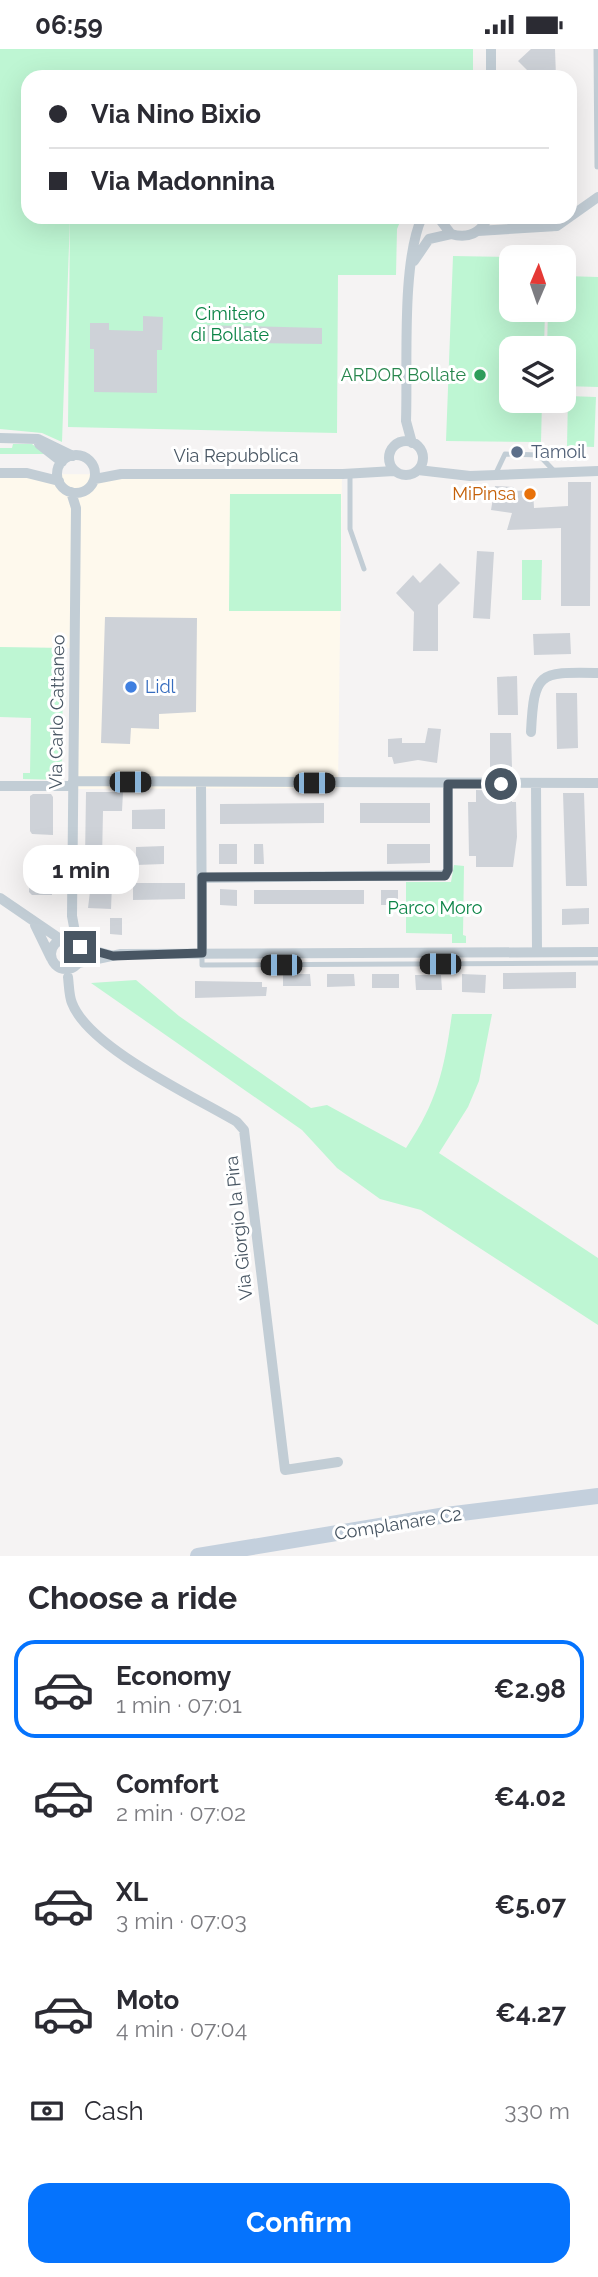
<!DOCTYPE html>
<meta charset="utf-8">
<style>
body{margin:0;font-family:Raleway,sans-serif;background:#f7f7f7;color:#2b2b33;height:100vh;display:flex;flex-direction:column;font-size:26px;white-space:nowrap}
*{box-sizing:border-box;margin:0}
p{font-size:23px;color:#7c7c81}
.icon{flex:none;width:38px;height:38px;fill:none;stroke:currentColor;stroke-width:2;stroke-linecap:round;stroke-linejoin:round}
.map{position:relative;height:1507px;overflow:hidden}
.details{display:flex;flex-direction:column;background:#fff;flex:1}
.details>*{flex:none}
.hud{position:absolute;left:21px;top:21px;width:556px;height:154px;border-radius:21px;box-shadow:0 7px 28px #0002;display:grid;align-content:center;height:154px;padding:0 28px;background:#fff}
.needle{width:46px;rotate:2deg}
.controls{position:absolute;left:499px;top:196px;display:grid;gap:14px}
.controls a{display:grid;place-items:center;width:77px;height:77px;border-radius:14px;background:#fff;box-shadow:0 7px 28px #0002;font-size:35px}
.end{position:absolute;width:32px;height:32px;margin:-16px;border:9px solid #485663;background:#fff;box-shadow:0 0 0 4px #fff}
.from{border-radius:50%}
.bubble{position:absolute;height:49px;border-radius:21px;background:#fff;box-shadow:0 7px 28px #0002;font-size:23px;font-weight:700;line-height:49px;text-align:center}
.car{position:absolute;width:21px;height:42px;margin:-21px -10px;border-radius:9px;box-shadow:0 0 5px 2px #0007;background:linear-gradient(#222 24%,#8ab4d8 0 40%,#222 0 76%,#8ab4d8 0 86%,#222 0)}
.hud b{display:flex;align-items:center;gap:24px;height:66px;font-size:26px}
.hud b+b{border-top:2px solid #e1e1e2}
.hud i{width:18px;height:18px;background:#2b2b33}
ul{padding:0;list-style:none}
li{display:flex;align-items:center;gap:21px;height:98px;margin:0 14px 10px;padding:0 14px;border:4px solid transparent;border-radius:21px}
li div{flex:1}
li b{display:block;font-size:26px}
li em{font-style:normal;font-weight:700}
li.on{border-color:#0573fd}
li>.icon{width:63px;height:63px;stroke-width:1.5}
h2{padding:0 28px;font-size:32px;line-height:84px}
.pay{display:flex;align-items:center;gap:18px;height:77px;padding:0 28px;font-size:26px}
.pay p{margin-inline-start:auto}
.action{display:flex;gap:14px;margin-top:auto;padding:14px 28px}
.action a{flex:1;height:80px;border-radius:21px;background:#0573fd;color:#fff;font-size:28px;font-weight:700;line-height:80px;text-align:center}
.status{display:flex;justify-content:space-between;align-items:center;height:49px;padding:0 35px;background:#fff;direction:ltr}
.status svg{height:19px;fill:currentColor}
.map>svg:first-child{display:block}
.commercial{fill:#fef9ed}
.green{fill:#bef6d3}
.building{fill:#ced2d8}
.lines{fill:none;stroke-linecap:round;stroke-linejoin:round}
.lane{stroke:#c2cdd5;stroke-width:5}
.street{stroke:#c2cdd5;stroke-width:10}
.secondary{stroke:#c4d0dd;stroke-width:16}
.route{stroke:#485663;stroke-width:9}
.leisure-dot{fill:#2e9e5b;stroke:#fff;stroke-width:2.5}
.service-dot{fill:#5c6f8a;stroke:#fff;stroke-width:2.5}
.food-dot{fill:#e8710a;stroke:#fff;stroke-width:2.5}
.shop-dot{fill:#3f7fe0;stroke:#fff;stroke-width:2.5}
.labels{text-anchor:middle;stroke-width:6;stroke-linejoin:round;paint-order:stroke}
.park-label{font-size:18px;fill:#0c8447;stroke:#fff}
.leisure-label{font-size:18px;fill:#27864d;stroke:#fff;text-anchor:end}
.service-label{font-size:18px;fill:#4e5e75;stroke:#fff;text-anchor:start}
.street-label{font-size:18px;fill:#485663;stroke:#fff}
.food-label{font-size:18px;fill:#c56008;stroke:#fff;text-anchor:end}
.shop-label{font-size:18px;fill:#366cbe;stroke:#fff;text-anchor:start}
</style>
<div class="status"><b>06:59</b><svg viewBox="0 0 49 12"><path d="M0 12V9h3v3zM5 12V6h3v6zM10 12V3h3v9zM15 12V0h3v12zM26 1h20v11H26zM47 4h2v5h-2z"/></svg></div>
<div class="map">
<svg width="598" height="1507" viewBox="0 0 598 1507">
<rect width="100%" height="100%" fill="#f5f3f3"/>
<!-- commercial -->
<path class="commercial" d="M0,425L342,426L338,739L71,740L73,599L0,598Z"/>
<!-- green -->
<path class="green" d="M0,0H473V28H28V168H402L397,180L396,226H338L337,384L68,378L70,169L62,393L42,384L0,380Z
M453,207L511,208V261H545L544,299H511V352H542L541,393L446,392Z
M564,227L598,228V338L564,337V299H547L548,261H564Z
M568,347L596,348L594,398L567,397Z
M13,395H32L45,405H0V399H12Z
M230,445H341V562H229Z
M522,511H542L541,551H522Z
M0,598L63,599L62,731L23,730V724H30L31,669L0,668Z
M454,816L464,817L463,886L466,887V894H452V885L406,884V833H451Z
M136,931L179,967L311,1059L327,1056L406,1099C438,1051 444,1021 452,965H492L479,1032L468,1058L439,1104L598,1209V1276L421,1161L380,1150L337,1119L302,1081L91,934Z"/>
<!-- building -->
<path class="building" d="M531,0H555L556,28H534L518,12Z
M143,267L163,268L162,301H157V344L94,343V300H90V274H109V281L143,282Z
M199,276L322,279V295L199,293Z
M568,433H591L590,557H561V479L507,481L512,464L491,461L495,437L514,438L513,442L533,441L534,459L568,457Z
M477,502L494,503L490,570L473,569Z
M440,514L460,534L438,556V602H413L414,563L396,544L413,526L420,534Z
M105,568L197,569L196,663L159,665V680L131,679L130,695L101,694Z
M570,584L571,605L534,606L533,585Z
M517,627L518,666H498L497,628Z
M556,644H577L578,699L557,700Z
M428,679L441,680L437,714L418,711L394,715L392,708H388V690L402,689V694H425Z
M490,684H511L512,719L490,720Z
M476,741L512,742V753H516L517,788L513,818H476V807H469L468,753H476Z
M86,743H123L122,762H103L102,810H85Z
M563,744H584L587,837H566Z
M33,745H51L53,748V786L32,785L30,782V747Z
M324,754V774L220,775V755Z
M360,754H430V774H360Z
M165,760V780H132V761Z
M219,795H237V815H219Z
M254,795H263L264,815H254Z
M387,795H430V814L387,815Z
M164,797V815L136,816V798Z
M33,805L51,806L53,809L52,846H32L29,843L30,808Z
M91,834L112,835L111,860L88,859Z
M133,834H185V850L133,851Z
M220,840L237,841V857L220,856Z
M254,841H364V855H254Z
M381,841H398V856H381Z
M589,859V875L562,876V860Z
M110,869H122V886L110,885Z
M576,923V939L503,940V924Z
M283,925H310L311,937H283Z
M327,925H354L355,937L327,938Z
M372,925H399V939H372Z
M462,925L486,926L485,944L462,943Z
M415,926H441L442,941H416Z
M195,932L262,933V938H267L266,947L195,949Z"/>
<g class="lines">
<!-- lane -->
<path class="lane" d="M596,0L597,118
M350,425V480L364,520
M495,426L505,405L539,406L555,423
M202,906V916L598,914"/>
<!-- street -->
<path class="street" d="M491,28V0
M438,168L451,185C468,190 481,184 488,168
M505,168L524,179
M478,182L557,177L598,148
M414,212L429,190L451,185
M0,389L38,390L73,407
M389 409a17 17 0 1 1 34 0a17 17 0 1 1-34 0Z
M412,394L406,372C408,317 401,215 422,168
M39,395L62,413
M57 425a19 19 0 1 1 38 0a19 19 0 1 1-38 0Z
M418,421L470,427L598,422
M0,424H27L59,432
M95,430L121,425H343L394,422
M71,443L76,459L72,867L77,894
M531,683C534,622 539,623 598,624
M73,732L598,734
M201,734L202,904
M536,734L537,903
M0,737H73
M202,829L445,826L448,821V735
M0,849L60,890
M35,876L51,909
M51 905a15 15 0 1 1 30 0a15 15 0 1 1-30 0Z
M80,898L110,906
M78,914L121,905L598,903
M68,928C69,936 69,947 72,954C89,999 195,1048 237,1073L244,1081L285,1421L338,1413"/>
<!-- secondary -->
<path class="secondary" d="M198,1507L446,1466L598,1447"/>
</g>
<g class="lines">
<!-- route -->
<path class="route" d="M80,898L113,907L202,904V828L445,827L448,821V735H501"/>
</g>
<!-- markers -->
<circle class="leisure-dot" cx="480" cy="326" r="7"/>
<circle class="service-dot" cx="517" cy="403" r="7"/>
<circle class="food-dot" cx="530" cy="445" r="7"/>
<circle class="shop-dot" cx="131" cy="638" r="7"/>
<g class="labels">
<!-- park labels -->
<g class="park-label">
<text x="230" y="271">Cimitero<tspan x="230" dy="21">di Bollate</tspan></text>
<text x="435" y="865">Parco Moro</text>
</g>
<!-- leisure labels -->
<g class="leisure-label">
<text x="466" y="332">ARDOR Bollate</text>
</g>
<!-- service labels -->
<g class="service-label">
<text x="531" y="409">Tamoil</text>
</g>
<!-- street labels -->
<g class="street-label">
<text x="236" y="413">Via Repubblica</text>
<text transform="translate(57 663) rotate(-89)" y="6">Via Carlo Cattaneo</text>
<text transform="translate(239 1179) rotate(-96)" y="6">Via Giorgio la Pira</text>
<text transform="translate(398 1475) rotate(-9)" y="6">Complanare C2</text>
</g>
<!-- food labels -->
<g class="food-label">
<text x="516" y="451">MiPinsa</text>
</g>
<!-- shop labels -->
<g class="shop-label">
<text x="145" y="644">Lidl</text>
</g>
</g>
</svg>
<div class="controls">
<a><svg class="needle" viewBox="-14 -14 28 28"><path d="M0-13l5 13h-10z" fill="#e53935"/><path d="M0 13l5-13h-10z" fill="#7c7c81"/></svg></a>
<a><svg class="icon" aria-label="layers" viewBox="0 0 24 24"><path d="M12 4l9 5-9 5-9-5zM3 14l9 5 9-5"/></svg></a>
</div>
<i class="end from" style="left:501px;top:735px"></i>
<i class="end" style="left:80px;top:898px"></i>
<div class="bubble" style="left:23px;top:796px;width:116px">1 min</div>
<i class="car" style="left:130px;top:733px;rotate:90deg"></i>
<i class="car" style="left:314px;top:734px;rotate:90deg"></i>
<i class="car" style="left:440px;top:915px;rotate:270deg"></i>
<i class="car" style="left:281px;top:916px;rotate:270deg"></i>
<div class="hud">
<b><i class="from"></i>Via Nino Bixio</b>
<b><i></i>Via Madonnina</b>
</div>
</div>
<section class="details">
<h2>Choose a ride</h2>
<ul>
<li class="on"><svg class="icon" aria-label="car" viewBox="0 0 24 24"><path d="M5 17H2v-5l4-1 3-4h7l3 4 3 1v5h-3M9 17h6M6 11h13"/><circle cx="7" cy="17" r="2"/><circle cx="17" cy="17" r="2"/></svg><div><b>Economy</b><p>1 min · 07:01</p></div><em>€2.98</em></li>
<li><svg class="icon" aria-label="car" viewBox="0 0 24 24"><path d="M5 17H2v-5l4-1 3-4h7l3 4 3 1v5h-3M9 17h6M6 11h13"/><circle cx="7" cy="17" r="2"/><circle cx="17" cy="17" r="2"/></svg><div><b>Comfort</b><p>2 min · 07:02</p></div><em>€4.02</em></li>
<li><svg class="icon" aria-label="car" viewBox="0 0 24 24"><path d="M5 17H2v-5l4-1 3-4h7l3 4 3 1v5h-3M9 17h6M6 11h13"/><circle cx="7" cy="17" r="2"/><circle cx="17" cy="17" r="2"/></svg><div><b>XL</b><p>3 min · 07:03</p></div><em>€5.07</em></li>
<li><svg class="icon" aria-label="car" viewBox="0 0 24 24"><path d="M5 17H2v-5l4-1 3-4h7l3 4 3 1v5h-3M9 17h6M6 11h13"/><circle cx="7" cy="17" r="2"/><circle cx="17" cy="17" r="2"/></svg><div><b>Moto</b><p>4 min · 07:04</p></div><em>€4.27</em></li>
</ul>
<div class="pay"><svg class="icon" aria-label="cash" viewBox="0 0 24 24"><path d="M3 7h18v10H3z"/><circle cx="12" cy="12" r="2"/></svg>Cash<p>330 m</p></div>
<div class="action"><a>Confirm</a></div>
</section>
